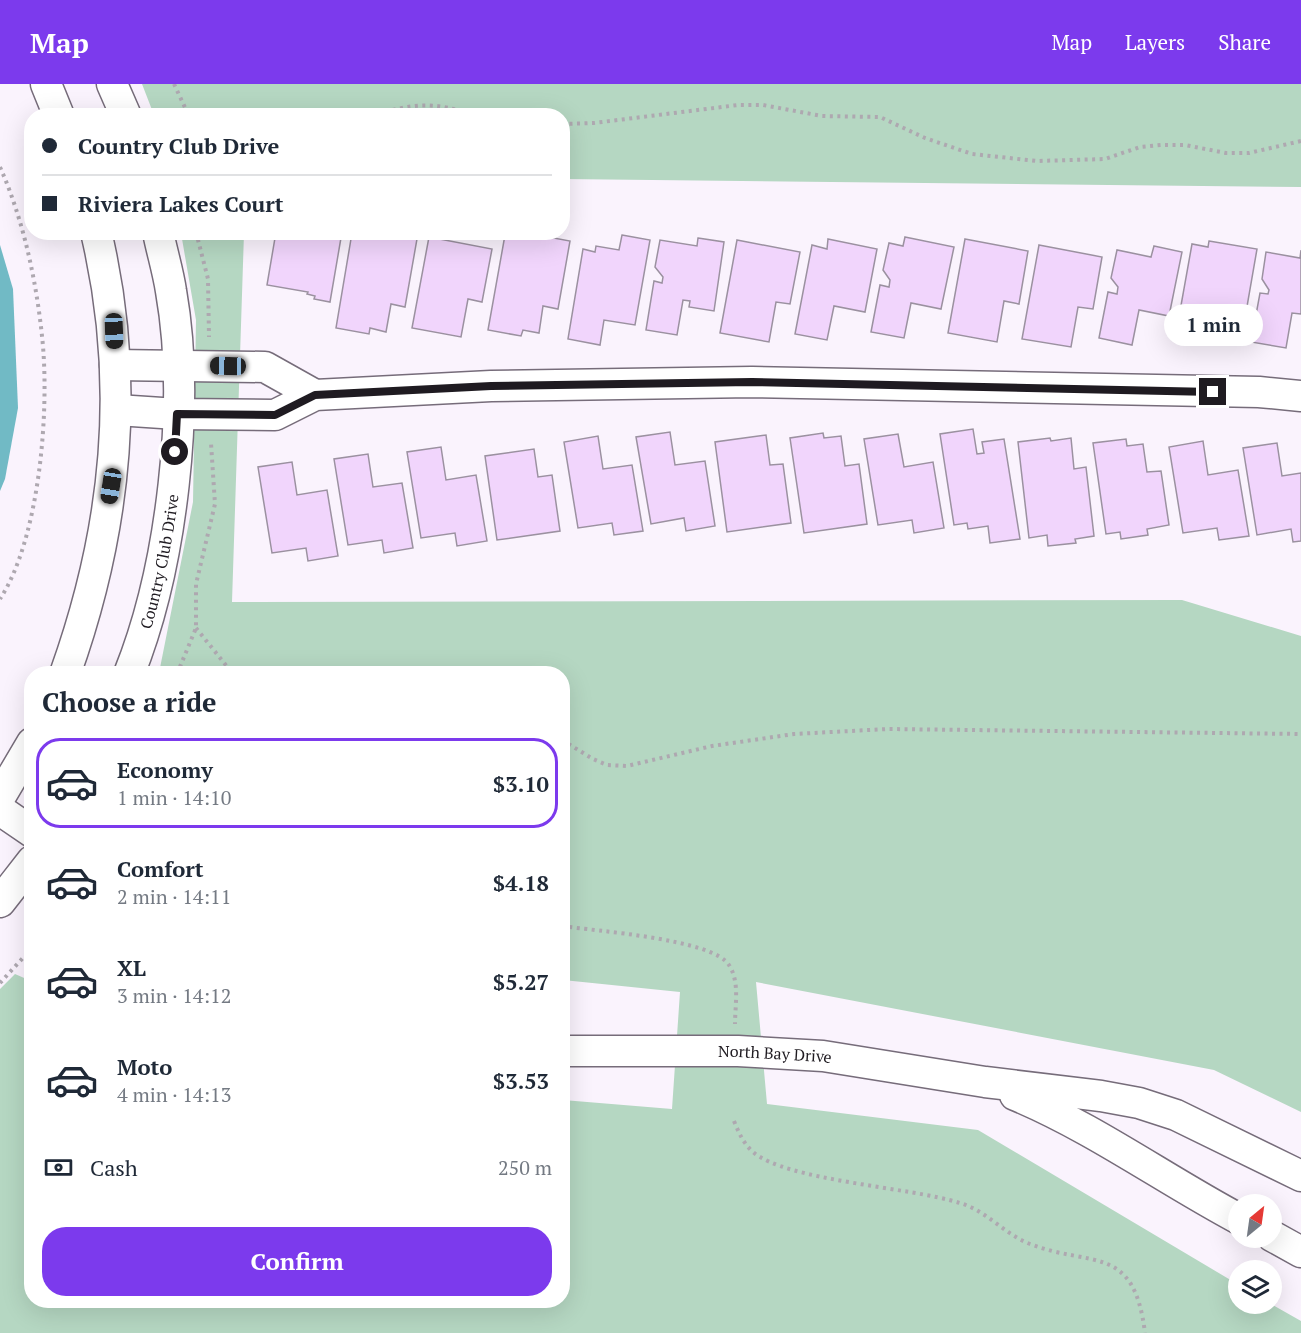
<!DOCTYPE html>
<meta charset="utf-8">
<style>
body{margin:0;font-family:"PT Serif",serif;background:#f2f2f3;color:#1f2937;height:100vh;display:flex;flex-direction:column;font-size:22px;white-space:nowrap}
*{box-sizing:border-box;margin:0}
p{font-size:20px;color:#747a83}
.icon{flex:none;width:33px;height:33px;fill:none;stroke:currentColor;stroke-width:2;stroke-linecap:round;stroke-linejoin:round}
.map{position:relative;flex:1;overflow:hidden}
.drawer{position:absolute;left:24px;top:582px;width:546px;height:642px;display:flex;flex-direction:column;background:#fff;border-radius:24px;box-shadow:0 6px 24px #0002}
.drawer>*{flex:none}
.guide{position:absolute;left:24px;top:24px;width:546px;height:132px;border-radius:24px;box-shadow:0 6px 24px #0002;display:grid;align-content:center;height:132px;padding:0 18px;background:#fff}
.needle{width:39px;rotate:29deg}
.tools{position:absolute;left:1228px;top:1110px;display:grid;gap:12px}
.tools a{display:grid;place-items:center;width:54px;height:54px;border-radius:50%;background:#fff;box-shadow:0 6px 24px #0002;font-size:30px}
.end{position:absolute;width:27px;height:27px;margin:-14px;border:8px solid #1f1b21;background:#fff;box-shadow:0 0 0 3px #fff}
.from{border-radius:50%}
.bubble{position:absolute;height:42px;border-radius:21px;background:#fff;box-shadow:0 6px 24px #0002;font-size:20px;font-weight:700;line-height:42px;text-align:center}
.car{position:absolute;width:18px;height:36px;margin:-18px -9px;border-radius:8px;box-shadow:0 0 4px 2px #0007;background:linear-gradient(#222 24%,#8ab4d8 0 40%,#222 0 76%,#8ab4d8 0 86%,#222 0)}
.guide b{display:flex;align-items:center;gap:21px;height:57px;font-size:22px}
.guide b+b{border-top:2px solid #e0e1e3}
.guide i{width:15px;height:15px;background:#1f2937}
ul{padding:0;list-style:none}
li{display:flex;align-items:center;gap:18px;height:90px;margin:0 12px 9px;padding:0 6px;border:3px solid transparent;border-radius:24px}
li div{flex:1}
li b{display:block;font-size:22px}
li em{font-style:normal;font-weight:700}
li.current{border-color:#7c3aed}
li>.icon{width:54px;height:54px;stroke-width:1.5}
h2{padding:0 18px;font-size:27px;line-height:72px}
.pay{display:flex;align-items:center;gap:15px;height:66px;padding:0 18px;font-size:22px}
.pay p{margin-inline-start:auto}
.cta{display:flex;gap:12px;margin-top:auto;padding:12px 18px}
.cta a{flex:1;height:69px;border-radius:24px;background:#7c3aed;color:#fff;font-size:24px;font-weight:700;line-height:69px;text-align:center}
header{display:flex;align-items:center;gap:36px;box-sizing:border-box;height:84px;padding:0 30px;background:#7c3aed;color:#fff}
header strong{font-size:28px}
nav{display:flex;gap:33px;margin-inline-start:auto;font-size:21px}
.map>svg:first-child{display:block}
.green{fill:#b5d7c2}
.water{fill:#71bac5}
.building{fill:#f1d5fc;stroke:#9b91a0;stroke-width:1.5}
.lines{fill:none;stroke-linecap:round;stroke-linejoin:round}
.minor-casing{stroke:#766c7a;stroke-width:33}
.path{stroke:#aea8b0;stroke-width:4;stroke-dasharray:3 4.5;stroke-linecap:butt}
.minor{stroke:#fff;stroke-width:30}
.route{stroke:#1f1b21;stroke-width:8}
.labels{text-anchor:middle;stroke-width:4.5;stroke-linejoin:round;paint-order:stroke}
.street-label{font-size:16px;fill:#1f1b21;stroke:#faf3fd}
</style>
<header>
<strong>Map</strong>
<nav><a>Map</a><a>Layers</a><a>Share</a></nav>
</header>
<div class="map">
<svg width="1301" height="1249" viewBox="0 0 1301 1249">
<rect width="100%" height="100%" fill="#faf3fd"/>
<!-- green -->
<path class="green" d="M142,0H1301V103L563,95L562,32L154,31Z
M181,149H244L232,518L1182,516L1301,552V1028L1214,986L756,898L767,1020L978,1046L1239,1201V1220H1271L1301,1237V1249H0V905L15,890L31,897L32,1216H562L563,1016L672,1025L680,908L563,896L562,590L159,589L193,418L196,236Z"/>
<!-- water -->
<path class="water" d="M0,161L13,205L18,324L5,395L0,407Z"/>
<!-- building -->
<path class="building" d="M276,148L314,152L315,148H342L330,218L314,215L315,212L307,210L308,208L267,201Z
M369,148L417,155L405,223L391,220L386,248L370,244L369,250L336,244L352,149L369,152Z
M522,148L570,157L558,225L543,222L539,249L523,246L521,252L488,246L505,151L521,154Z
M622,151L650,156L635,241L604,236L600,261L568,255L583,165L595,168L596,162L619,166Z
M429,153L492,165L482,218L468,215L461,253L412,244Z
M905,153L954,163L941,225L911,219L904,254L871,248L880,201L889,203L890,196L883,186L889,159L903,162Z
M698,154L724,158L714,227L689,223L690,217L683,216L677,251L646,246L654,197L662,199L663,193L655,183L660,156L697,162Z
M828,155L877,165L865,228L834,222L827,256L795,250L812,161L827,165Z
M965,155L1028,167L1019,220L1004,217L997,258L948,249Z
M737,156L800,168L790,220L776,218L769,258L720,249Z
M1209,157L1257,165L1245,234L1230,231L1225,258L1210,255L1208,261L1175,255L1192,160L1208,163Z
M1039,161L1102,173L1093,225L1078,223L1071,263L1022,255Z
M1154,162L1182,168L1169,232L1139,226L1132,261L1099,254L1108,208L1117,210L1118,203L1111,194L1117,166L1151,173Z
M1301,166V230L1292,229L1286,264L1251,258L1260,209L1268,210L1269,206L1262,195L1266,168L1300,174Z
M973,345L977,370L984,369L982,358L1004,355L1020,455L990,459L988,442L968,445L967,439L954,441L940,350Z
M670,348L675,381L705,377L715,442L686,447L684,434L651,440L636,353Z
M823,349L824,354L841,352L845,382L859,380L867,440L804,449L790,354Z
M898,350L904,383L933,378L944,444L914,449L912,436L878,441L864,355Z
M766,351L770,381L783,380L791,439L727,448L715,358Z
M598,352L603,385L632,381L643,447L614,451L612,439L578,444L564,358Z
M1050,354L1051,357L1071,354L1074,385L1086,383L1094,452L1075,455L1076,459L1048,462L1047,451L1029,454L1018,358Z
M1126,355L1127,362L1143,360L1147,388L1161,387L1169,441L1147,445L1148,451L1121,455L1120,448L1106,450L1093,359Z
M1203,357L1208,391L1238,386L1249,452L1219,456L1217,444L1183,449L1169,363Z
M1277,359L1282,392L1301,389V457L1293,458L1291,445L1257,451L1243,364Z
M441,363L446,396L476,391L487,457L457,462L455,449L421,454L407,368Z
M534,365L538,393L552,391L560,447L497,456L485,372Z
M368,370L373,403L402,399L413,464L384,469L382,456L348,461L334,375Z
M292,378L297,411L327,406L338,472L308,477L306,464L272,469L258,383Z"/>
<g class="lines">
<defs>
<g id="minor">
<path d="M46,0L59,32"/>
<path d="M112,0L126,32"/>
<path d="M115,281L265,283L315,311"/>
<path d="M117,326L177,330L275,331L315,311L491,302L752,298L1259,308L1301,312"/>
<path d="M65,590C117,445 132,299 96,148"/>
<path id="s1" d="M129,590C172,483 191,320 171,207C168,187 162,168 158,148"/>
<path d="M0,713L32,659"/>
<path d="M0,726L32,748"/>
<path d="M0,818L32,777"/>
<path id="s2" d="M562,967H738L823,972L985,998L1101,1012L1139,1019L1176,1031L1301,1092"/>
<path d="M1015,1011C1094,1044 1164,1095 1239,1135"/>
<path d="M1272,1152L1301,1168"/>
</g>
</defs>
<!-- minor casing -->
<use href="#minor" class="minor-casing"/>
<!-- path -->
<path class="path" d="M174,0L189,32
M275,32H306
M371,32C411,20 435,16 474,32
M562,40L594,39L738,21H763L822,32L880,33L925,54L972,70L1037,77L1105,75L1140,63L1161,61H1185L1226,69H1249L1301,57
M0,83C23,135 36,195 42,252C50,324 40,454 0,515
M196,148L208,195L209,253
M196,544L233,590
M177,590L196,544V500L215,420L211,359
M562,656L593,675L607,681L627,682L712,662L794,650L888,645L1301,650
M562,842C595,847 713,855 729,881C740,898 735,921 735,940
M0,899L32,864
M734,1037C739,1049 743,1059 753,1068C787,1097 910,1103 960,1119C987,1127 1004,1150 1030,1160C1092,1184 1134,1159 1145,1249"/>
<!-- minor -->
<use href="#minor" class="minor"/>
</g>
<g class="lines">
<!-- route -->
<path class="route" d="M175,368L177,330L275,331L315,311L491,302L752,298L1213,308"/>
</g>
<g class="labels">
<!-- street labels -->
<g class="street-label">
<text dy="6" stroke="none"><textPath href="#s1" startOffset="117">Country Club Drive</textPath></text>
<text dy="6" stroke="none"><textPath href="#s2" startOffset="213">North Bay Drive</textPath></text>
</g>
</g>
</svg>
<div class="tools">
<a><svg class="needle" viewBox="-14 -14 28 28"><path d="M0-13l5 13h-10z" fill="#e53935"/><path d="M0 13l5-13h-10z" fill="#747a83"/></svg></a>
<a><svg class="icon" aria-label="layers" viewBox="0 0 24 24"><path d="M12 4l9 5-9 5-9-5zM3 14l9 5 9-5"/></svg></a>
</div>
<i class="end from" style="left:175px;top:368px"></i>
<i class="end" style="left:1213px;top:308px"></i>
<div class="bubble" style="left:1164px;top:220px;width:99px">1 min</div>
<i class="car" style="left:114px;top:247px;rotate:178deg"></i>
<i class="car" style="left:228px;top:282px;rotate:271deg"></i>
<i class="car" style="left:111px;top:402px;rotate:189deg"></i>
<div class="guide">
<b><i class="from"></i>Country Club Drive</b>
<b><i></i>Riviera Lakes Court</b>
</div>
<section class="drawer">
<h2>Choose a ride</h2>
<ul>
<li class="current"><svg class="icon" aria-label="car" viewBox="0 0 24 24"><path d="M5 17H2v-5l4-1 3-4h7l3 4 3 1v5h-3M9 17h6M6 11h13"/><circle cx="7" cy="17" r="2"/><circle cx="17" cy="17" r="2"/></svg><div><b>Economy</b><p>1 min · 14:10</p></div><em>$3.10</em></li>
<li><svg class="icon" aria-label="car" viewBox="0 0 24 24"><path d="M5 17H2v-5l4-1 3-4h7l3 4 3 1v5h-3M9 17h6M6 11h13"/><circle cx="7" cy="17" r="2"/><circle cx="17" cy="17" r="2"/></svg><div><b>Comfort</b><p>2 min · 14:11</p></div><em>$4.18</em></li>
<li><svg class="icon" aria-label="car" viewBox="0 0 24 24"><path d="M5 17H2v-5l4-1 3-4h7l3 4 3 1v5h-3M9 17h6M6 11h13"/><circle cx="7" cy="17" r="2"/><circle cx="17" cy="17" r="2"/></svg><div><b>XL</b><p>3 min · 14:12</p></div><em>$5.27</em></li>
<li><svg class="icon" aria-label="car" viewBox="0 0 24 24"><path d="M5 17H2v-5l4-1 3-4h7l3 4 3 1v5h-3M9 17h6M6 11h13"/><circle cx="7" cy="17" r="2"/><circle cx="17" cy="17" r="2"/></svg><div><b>Moto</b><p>4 min · 14:13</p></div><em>$3.53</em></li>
</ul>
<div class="pay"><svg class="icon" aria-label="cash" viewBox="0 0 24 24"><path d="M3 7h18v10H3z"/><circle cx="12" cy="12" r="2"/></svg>Cash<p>250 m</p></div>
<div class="cta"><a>Confirm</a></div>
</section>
</div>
